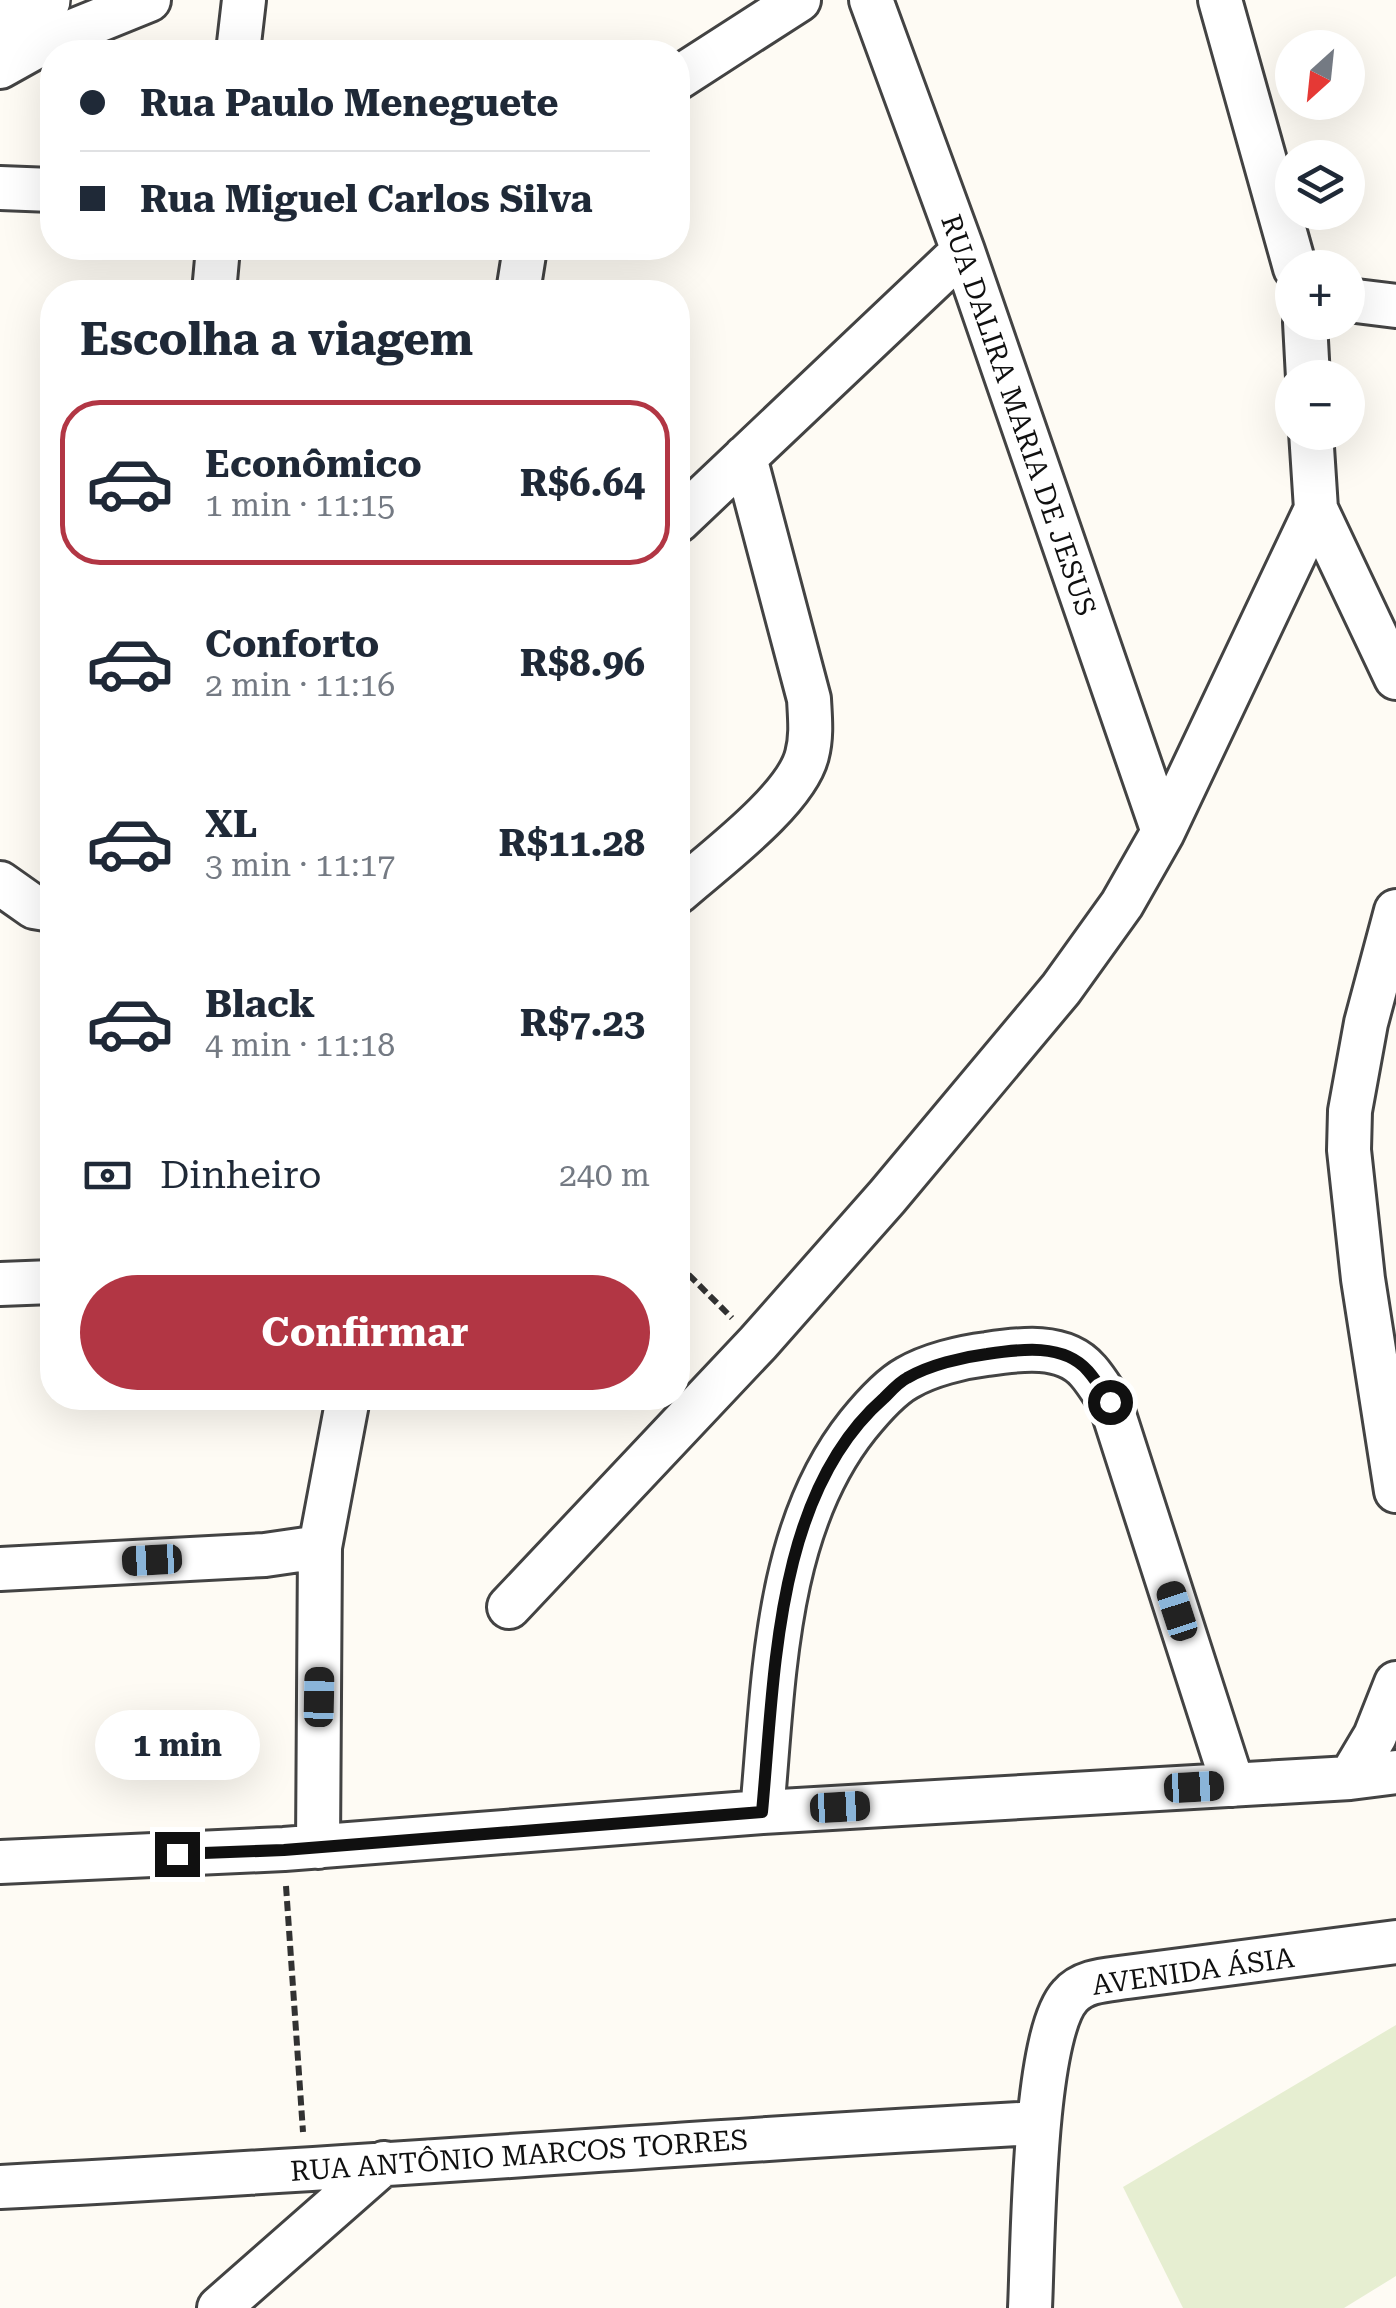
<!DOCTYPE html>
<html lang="pt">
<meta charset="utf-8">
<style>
body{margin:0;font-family:"Roboto Serif",serif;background:#f2f2f3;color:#1f2937;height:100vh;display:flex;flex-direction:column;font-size:38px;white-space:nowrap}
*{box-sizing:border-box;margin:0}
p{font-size:32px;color:#747a83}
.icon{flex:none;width:55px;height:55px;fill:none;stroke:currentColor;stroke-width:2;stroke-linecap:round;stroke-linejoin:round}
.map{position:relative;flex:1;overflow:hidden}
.panel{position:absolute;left:40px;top:280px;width:650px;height:1130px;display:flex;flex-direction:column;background:#fff;border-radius:40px;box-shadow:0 10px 40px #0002}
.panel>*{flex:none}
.guide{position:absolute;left:40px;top:40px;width:650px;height:220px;border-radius:40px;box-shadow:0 10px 40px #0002;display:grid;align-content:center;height:220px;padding:0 40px;background:#fff}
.needle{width:65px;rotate:207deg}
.fabs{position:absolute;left:1275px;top:30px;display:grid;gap:20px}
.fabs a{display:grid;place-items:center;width:90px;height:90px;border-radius:50%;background:#fff;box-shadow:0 10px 40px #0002;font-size:50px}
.end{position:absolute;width:45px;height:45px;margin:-22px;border:12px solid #101010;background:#fff;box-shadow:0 0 0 5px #fff}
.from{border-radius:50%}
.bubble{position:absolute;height:70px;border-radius:35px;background:#fff;box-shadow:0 10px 40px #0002;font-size:32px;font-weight:700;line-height:70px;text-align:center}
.car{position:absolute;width:30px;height:60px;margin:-30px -15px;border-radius:12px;box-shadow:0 0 8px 2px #0007;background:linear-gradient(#222 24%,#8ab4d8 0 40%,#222 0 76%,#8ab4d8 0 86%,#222 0)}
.guide b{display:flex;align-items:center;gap:35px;height:95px;font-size:38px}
.guide b+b{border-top:2px solid #e0e1e3}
.guide i{width:25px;height:25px;background:#1f2937}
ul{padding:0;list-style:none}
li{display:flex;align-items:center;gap:30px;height:165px;margin:0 20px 15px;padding:0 20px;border:5px solid transparent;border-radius:40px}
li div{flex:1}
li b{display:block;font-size:38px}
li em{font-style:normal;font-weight:700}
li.current{border-color:#b23644}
li>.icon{width:90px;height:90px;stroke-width:1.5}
h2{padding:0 40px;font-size:45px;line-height:120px}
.pay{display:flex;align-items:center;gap:25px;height:110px;padding:0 40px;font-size:38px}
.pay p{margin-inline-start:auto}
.primary-button{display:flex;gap:20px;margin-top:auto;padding:20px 40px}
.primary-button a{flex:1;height:115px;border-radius:60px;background:#b23644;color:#fff;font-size:40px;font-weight:700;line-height:115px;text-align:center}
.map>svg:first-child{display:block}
.pitch{fill:#e6eed1}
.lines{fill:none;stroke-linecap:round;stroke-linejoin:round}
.minor-casing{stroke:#434343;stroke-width:48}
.tertiary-casing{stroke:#434343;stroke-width:60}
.path{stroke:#323232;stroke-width:6;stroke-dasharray:10 5;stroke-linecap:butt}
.minor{stroke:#fff;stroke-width:42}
.tertiary{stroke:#fff;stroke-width:55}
.route{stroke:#101010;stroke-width:12}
.labels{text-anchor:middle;stroke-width:10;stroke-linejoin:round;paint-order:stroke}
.street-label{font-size:28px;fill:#101010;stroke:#fff}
</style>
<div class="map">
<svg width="1396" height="2308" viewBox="0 0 1396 2308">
<rect width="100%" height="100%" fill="#fefbf4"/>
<!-- pitch -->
<path class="pitch" d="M1396,2025V2276L1344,2308H1183L1123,2187Z"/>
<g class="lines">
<defs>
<path id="minor" d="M871,0L963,251L1163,832
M1220,0L1295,268
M238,52L244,0
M0,67L43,43L149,0
M678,78L799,0
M0,188L52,190
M214,292L218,248
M518,292L525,248
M1348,300L1396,306
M1305,322L1308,378
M1316,509L1396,678
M678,521L963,251
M0,883L34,907L52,910
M678,892C713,861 796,800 807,755C812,736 810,718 809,699L745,457
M1396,911L1366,1023L1350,1111L1349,1150L1363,1279L1396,1491
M0,1284L52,1282
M0,1569L265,1555L320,1547
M509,1607L758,1343L887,1197L1061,989L1122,904L1163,832L1316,509L1311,432
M1350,1778L1375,1736L1396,1683
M762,1812C774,1683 774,1530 858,1425C871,1409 889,1388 907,1378C929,1365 962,1357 987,1354C1020,1349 1064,1343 1088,1371C1096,1380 1103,1392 1110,1402L1233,1785
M318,1847L320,1547L348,1398
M0,1862L284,1849L762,1812L1350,1778L1396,1772
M0,2187C346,2170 692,2141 1038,2123
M219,2308L384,2163
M1030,2308C1033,2247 1033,2036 1070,1996C1084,1980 1107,1980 1127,1977L1396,1942"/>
<path id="tertiary" d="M0,17L42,0"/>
</defs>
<!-- minor casing -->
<use href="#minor" class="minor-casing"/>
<!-- tertiary casing -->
<use href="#tertiary" class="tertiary-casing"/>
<!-- path -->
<path class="path" d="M678,1264L732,1318
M286,1886L303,2132"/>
<!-- minor -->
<use href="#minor" class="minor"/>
<!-- tertiary -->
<use href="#tertiary" class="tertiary"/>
</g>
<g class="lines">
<!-- route -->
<path class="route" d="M177,1854L284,1850L762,1812C775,1676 774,1494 884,1398C891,1391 899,1382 907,1378C929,1365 963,1357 987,1354C1020,1349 1064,1343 1088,1371C1096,1380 1103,1392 1110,1402"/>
</g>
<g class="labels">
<!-- street labels -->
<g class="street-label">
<text transform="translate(1019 415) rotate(71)" y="10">RUA DALIRA MARIA DE JESUS</text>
<text transform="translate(1193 1971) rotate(-8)" y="10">AVENIDA ÁSIA</text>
<text transform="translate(519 2155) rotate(-4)" y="10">RUA ANTÔNIO MARCOS TORRES</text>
</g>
</g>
</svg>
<div class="fabs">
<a><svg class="needle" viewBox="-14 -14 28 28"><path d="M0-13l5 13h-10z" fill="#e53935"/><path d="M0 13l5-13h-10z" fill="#747a83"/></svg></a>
<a><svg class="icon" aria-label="layers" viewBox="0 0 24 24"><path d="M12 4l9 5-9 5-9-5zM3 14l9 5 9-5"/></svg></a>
<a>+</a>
<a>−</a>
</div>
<i class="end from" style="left:1110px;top:1402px"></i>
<i class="end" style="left:177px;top:1854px"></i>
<div class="bubble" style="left:95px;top:1710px;width:165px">1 min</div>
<i class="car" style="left:152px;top:1560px;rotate:267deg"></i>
<i class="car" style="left:1177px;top:1611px;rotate:342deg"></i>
<i class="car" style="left:319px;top:1697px;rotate:1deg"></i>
<i class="car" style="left:1194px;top:1787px;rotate:87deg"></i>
<i class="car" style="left:840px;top:1807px;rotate:87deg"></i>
<div class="guide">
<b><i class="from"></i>Rua Paulo Meneguete</b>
<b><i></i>Rua Miguel Carlos Silva</b>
</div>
<section class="panel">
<h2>Escolha a viagem</h2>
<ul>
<li class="current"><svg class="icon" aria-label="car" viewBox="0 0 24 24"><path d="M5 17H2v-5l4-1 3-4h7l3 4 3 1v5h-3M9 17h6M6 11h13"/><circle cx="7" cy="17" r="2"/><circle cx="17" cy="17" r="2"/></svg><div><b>Econômico</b><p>1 min · 11:15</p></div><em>R$6.64</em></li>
<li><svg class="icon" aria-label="car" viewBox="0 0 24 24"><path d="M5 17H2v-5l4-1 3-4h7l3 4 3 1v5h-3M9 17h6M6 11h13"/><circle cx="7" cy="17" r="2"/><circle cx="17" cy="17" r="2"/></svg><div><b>Conforto</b><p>2 min · 11:16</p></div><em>R$8.96</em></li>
<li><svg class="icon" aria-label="car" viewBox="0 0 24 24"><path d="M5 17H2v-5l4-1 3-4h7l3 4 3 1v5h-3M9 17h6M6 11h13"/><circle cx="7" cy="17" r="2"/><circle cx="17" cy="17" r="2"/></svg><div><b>XL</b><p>3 min · 11:17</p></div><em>R$11.28</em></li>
<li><svg class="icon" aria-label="car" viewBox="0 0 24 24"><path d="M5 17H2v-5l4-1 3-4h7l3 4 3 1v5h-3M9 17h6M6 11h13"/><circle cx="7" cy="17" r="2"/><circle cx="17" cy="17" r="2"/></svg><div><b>Black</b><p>4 min · 11:18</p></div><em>R$7.23</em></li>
</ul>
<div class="pay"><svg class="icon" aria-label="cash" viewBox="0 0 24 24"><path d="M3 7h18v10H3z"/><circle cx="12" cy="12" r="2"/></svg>Dinheiro<p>240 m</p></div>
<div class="primary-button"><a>Confirmar</a></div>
</section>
</div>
